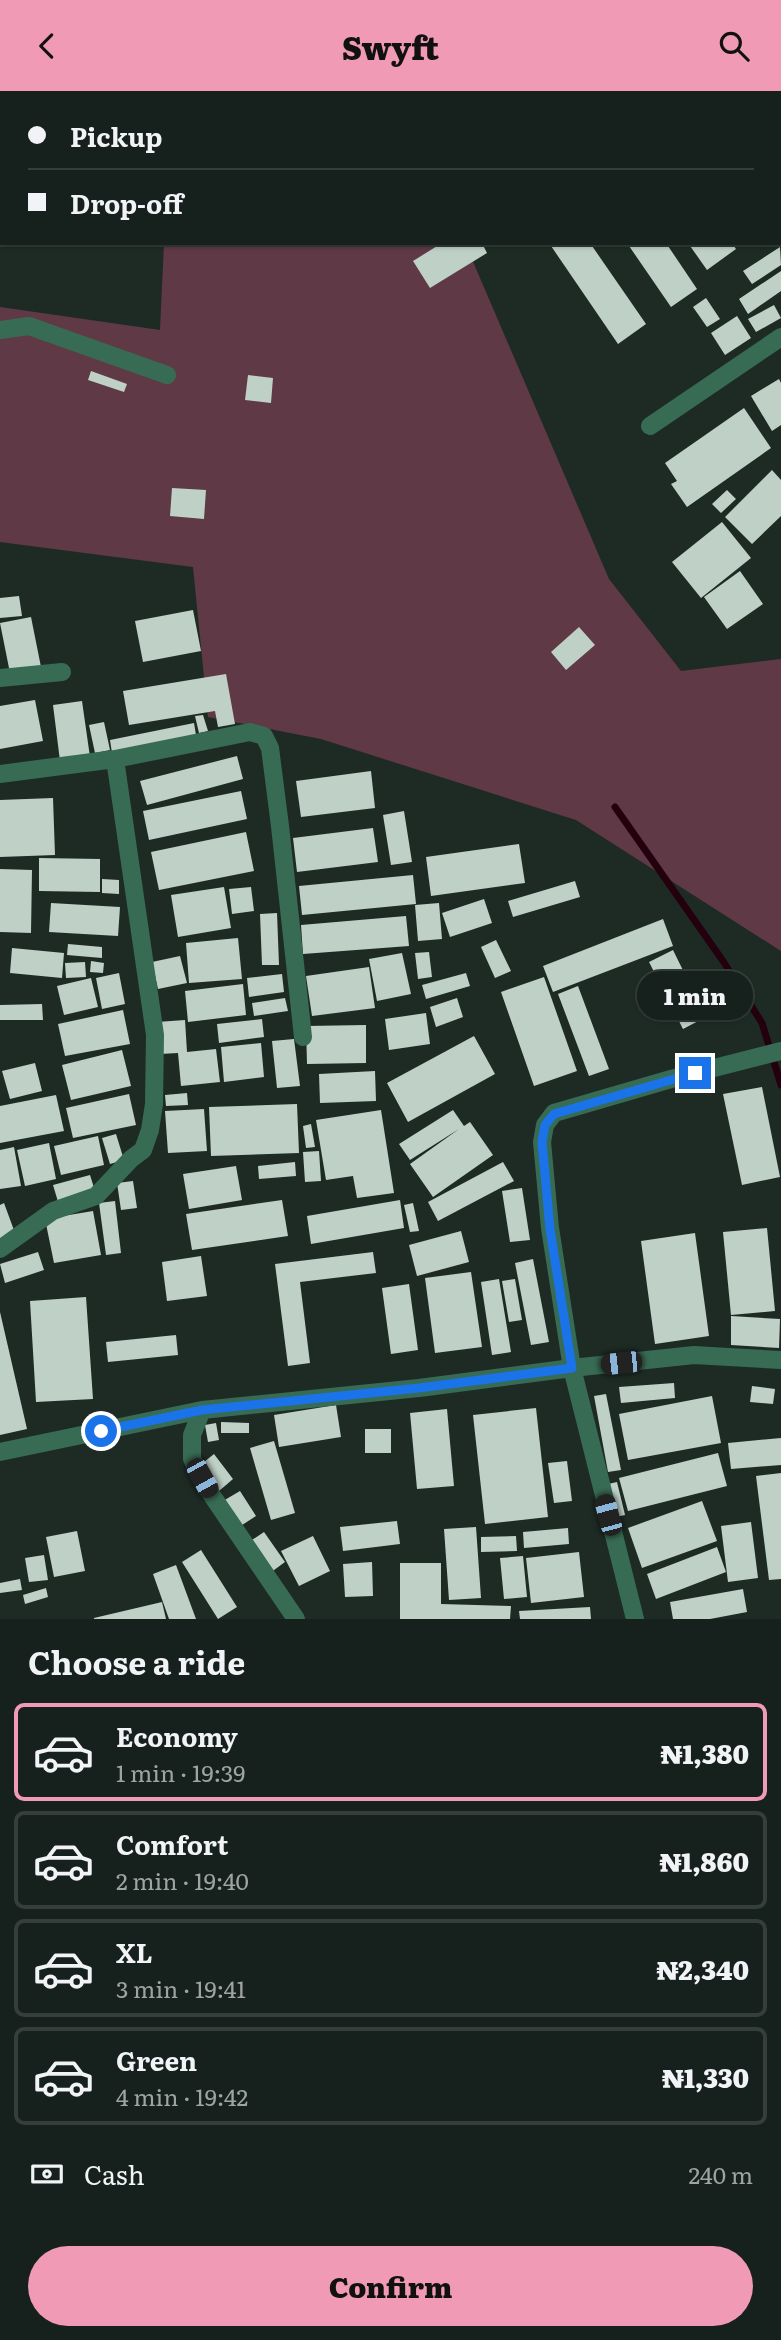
<!DOCTYPE html>
<meta charset="utf-8">
<style>
body{margin:0;font-family:Literata,serif;background:#1f2825;color:#f1f3f6;height:100vh;display:flex;flex-direction:column;font-size:26px;white-space:nowrap}
*{box-sizing:border-box;margin:0}
p{font-size:23px;color:#9ea3a3}
.icon{flex:none;width:38px;height:38px;fill:none;stroke:currentColor;stroke-width:2;stroke-linecap:round;stroke-linejoin:round}
.map{position:relative;height:1528px;overflow:hidden}
.panel{display:flex;flex-direction:column;background:#16201c;flex:1}
.panel>*{flex:none}
.hud{position:absolute;left:0px;top:0px;width:782px;height:154px;box-shadow:0 2px 5px #0004,0 0 0 2px #353e3b;display:grid;align-content:center;height:154px;padding:0 28px;background:#16201c}
.end{position:absolute;width:32px;height:32px;margin:-16px;border:9px solid #1a73e8;background:#fff;box-shadow:0 0 0 4px #fff}
.from{border-radius:50%}
.bubble{position:absolute;height:49px;border-radius:24px;background:#16201c;box-shadow:0 2px 5px #0004,0 0 0 2px #353e3b;font-size:23px;font-weight:800;line-height:49px;text-align:center}
.car{position:absolute;width:21px;height:42px;margin:-21px -10px;border-radius:9px;box-shadow:0 0 5px 2px #0007;background:linear-gradient(#222 24%,#8ab4d8 0 40%,#222 0 76%,#8ab4d8 0 86%,#222 0)}
.hud b{display:flex;align-items:center;gap:24px;height:66px;font-size:26px}
.hud b+b{border-top:2px solid #353e3b}
.hud i{width:18px;height:18px;background:#f1f3f6}
ul{padding:0;list-style:none}
li{display:flex;align-items:center;gap:21px;height:98px;margin:0 14px 10px;padding:0 14px;border:4px solid #353e3b;border-radius:10px}
li div{flex:1}
li b{display:block;font-size:26px}
li em{font-style:normal;font-weight:800}
li.selected{border-color:#f09ab6}
li>.icon{width:63px;height:63px;stroke-width:1.5}
h2{padding:0 28px;font-size:32px;line-height:84px}
.pay{display:flex;align-items:center;gap:18px;height:77px;padding:0 28px;font-size:26px}
.pay p{margin-inline-start:auto}
.cta{display:flex;gap:14px;margin-top:auto;padding:14px 28px}
.cta a{flex:1;height:80px;border-radius:42px;background:#f09ab6;color:#111;font-size:28px;font-weight:800;line-height:80px;text-align:center}
header{display:flex;justify-content:space-between;align-items:center;height:91px;padding:0 28px;background:#f09ab6;color:#111;font-size:32px;font-weight:800}
.map>svg:first-child{display:block}
.green{fill:#603946}
.lines{fill:none;stroke-linecap:round;stroke-linejoin:round}
.stream{stroke:#24000e;stroke-width:7}
.building{fill:#bfd0c7}
.minor{stroke:#386b53;stroke-width:18}
.route{stroke:#1a73e8;stroke-width:9}
</style>
<header><svg class="icon" aria-label="back" viewBox="0 0 24 24"><path d="M15 5l-7 7 7 7"/></svg>Swyft<svg class="icon" aria-label="search" viewBox="0 0 24 24"><circle cx="10" cy="10" r="6"/><path d="M15 15l6 6"/></svg></header>
<div class="map">
<svg width="781" height="1528" viewBox="0 0 781 1528">
<rect width="100%" height="100%" fill="#1e2b25"/>
<!-- green -->
<path class="green" d="M162,0H549L550,2H162Z
M164,152H465L609,488L681,580L781,568V860L576,729L321,648L208,626L193,476L0,451V216L160,239Z"/>
<g class="lines">
<!-- stream -->
<path class="stream" d="M615,716L723,870L762,932L781,994"/>
</g>
<!-- building -->
<path class="building" d="M442,152H482L487,162L430,197L413,170Z
M549,152H590L646,233L618,253Z
M627,152H666L697,198L671,216Z
M688,152H732L736,158L707,179Z
M780,156L781,174L752,193L743,180Z
M781,180V200L748,223L739,208Z
M706,207L720,228L707,236L693,216Z
M774,214L781,227L756,241L748,228Z
M737,225L751,247L725,264L711,242Z
M91,280L127,293L124,301L88,289Z
M248,284L273,287L271,312L245,309Z
M779,288L781,292V334L772,340L751,305Z
M744,317L771,357L687,416L671,393L677,390L665,372Z
M772,379L781,389V425L752,453L725,426Z
M172,397L206,399L204,428L170,425Z
M727,399L736,408L721,422L712,413Z
M722,431L751,467L701,507L672,471Z
M740,480L763,513L727,538L704,506Z
M19,505L22,525L0,527V507Z
M193,519L201,560L143,571L135,530Z
M31,526L41,576L10,582L0,532Z
M579,536L595,554L566,579L551,561Z
M226,583L235,633L218,636L215,620L129,634L123,600Z
M35,609L43,650L0,658V615Z
M82,610L90,666L60,670L53,614Z
M203,624L208,640L199,642L195,625Z
M104,631L110,659L95,662L89,634Z
M194,632L196,644L112,662L110,649Z
M237,665L243,688L147,714L140,690Z
M371,680L375,717L301,726L296,690Z
M241,700L247,728L149,749L143,720Z
M53,707L55,764L0,766V709Z
M404,720L412,771L391,774L383,724Z
M373,737L378,771L297,781L293,747Z
M246,741L254,780L159,799L151,761Z
M519,753L525,792L431,805L426,766Z
M39,767L100,768V801L39,800Z
M0,778L32,779L31,842L0,841Z
M413,784L416,813L302,824L299,795Z
M102,788L119,789V803L102,802Z
M575,790L580,806L513,826L508,810Z
M224,796L231,837L178,846L171,804Z
M251,796L254,820L232,823L229,798Z
M484,808L492,832L450,846L442,822Z
M51,812L120,816L118,845L49,841Z
M439,812L442,848L418,850L415,814Z
M277,822L279,874H262L260,823Z
M406,825L409,855L303,863L301,834Z
M663,828L673,855L553,901L543,875Z
M238,847L242,888L189,892L186,852Z
M496,849L511,880L495,887L481,856Z
M68,853L102,856V867L67,864Z
M12,857L64,862L62,887L10,882Z
M673,859L706,926L683,938L649,871Z
M429,861L432,886L418,888L415,862Z
M402,862L411,903L377,910L369,868Z
M180,865L187,892L158,898L152,871Z
M91,870L104,872L103,882L90,881Z
M85,871L86,886L66,887L65,872Z
M369,876L375,917L312,925L306,885Z
M119,882L125,913L102,918L96,887Z
M466,882L470,895L426,908L422,894Z
M282,883L284,901L249,906L247,887Z
M544,886L577,980L534,995L501,901Z
M91,887L98,916L64,924L57,895Z
M243,893L246,924L188,931L185,900Z
M578,895L609,978L589,985L558,903Z
M285,907L288,920L254,925L252,912Z
M457,907L463,926L436,936L430,916Z
M42,913L43,929H0V914Z
M123,919L130,953L65,965L58,933Z
M426,922L430,953L389,959L385,928Z
M262,928L264,946L219,952L217,933Z
M185,929L187,961L216,958L220,991L181,995L178,962L160,963L157,931Z
M366,934V972L307,973L306,935Z
M474,945L495,983L408,1031L387,992Z
M294,948L300,995L277,997L272,950Z
M261,952L264,986L224,991L221,956Z
M122,959L131,995L71,1009L62,974Z
M35,972L42,1000L10,1008L2,980Z
M375,980L376,1010L320,1012L319,983Z
M762,996L780,1086L742,1094L723,1003Z
M187,1002L188,1014L166,1015L165,1004Z
M129,1003L136,1034L73,1047L66,1017Z
M56,1004L64,1040L0,1052V1015Z
M297,1013L299,1062L211,1065L209,1016Z
M204,1018L207,1060L168,1062L165,1020Z
M381,1019L394,1102L357,1107L353,1085L326,1089L316,1029Z
M453,1019L464,1035L470,1031L493,1064L433,1106L410,1073L459,1038L410,1069L399,1053Z
M311,1033L315,1056L306,1057L303,1035Z
M116,1043L124,1069L110,1073L102,1047Z
M98,1045L104,1074L61,1084L54,1055Z
M49,1052L56,1088L25,1095L17,1059Z
M14,1056L21,1095L0,1098V1059Z
M319,1060L321,1090L305,1091L303,1061Z
M295,1071L296,1085L259,1088L258,1075Z
M503,1071L514,1090L438,1130L428,1111Z
M236,1075L242,1109L189,1118L183,1083Z
M90,1084L96,1103L59,1114L53,1094Z
M133,1090L137,1117L121,1119L117,1092Z
M522,1097L530,1149L510,1151L502,1100Z
M282,1109L288,1145L192,1159L186,1123Z
M400,1109L404,1137L311,1153L307,1125Z
M115,1110L121,1162L106,1164L99,1112Z
M4,1112L15,1142L0,1148V1114Z
M413,1112L419,1140L410,1141L404,1114Z
M93,1120L101,1164L54,1172L45,1128Z
M767,1137L775,1220L731,1224L723,1141Z
M461,1140L469,1171L417,1185L409,1154Z
M695,1142L709,1245L655,1253L641,1150Z
M38,1161L44,1179L5,1192L0,1173Z
M373,1161L376,1182L300,1191L310,1272L288,1275L275,1173Z
M201,1165L207,1205L167,1210L162,1171Z
M533,1168L549,1251L531,1254L515,1172Z
M471,1181L482,1256L435,1262L425,1187Z
M499,1188L511,1261L492,1264L481,1191Z
M515,1188L522,1229L509,1231L502,1190Z
M409,1193L418,1259L391,1263L382,1197Z
M86,1206L93,1308L36,1311L30,1210Z
M0,1221L27,1338L0,1344Z
M731,1225L780,1228L779,1257L731,1254Z
M176,1244L178,1264L108,1271L106,1251Z
M674,1292L675,1307L621,1312L619,1296Z
M752,1295L775,1298L773,1313L750,1311Z
M606,1303L621,1379L608,1381L594,1305Z
M712,1305L721,1352L628,1369L619,1323Z
M336,1314L341,1346L279,1356L274,1324Z
M536,1317L548,1426L485,1433L473,1324Z
M447,1318L454,1395L417,1398L410,1322Z
M221,1331L249,1332V1342H221Z
M216,1332L219,1349L208,1351L205,1334Z
M365,1338H391V1362H365Z
M781,1347V1374L731,1378L728,1352Z
M274,1350L295,1422L271,1429L250,1357Z
M718,1362L727,1395L628,1420L619,1387Z
M214,1363L233,1388L219,1400L199,1375Z
M567,1370L572,1410L554,1412L548,1372Z
M781,1382V1488L769,1489L756,1385Z
M617,1391L625,1424L616,1426L608,1393Z
M240,1400L256,1425L239,1436L223,1410Z
M702,1410L717,1450L642,1477L628,1437Z
M397,1430L400,1453L343,1460L340,1436Z
M751,1431L758,1487L728,1491L721,1435Z
M476,1436L481,1507L449,1509L444,1438Z
M568,1437L569,1453L524,1457L523,1441Z
M77,1440L85,1480L54,1486L46,1446Z
M264,1441L285,1471L270,1482L249,1451Z
M313,1445L330,1480L299,1495L281,1460Z
M516,1445L517,1460L481,1461V1446Z
M717,1456L726,1481L656,1508L647,1483Z
M201,1459L237,1516L218,1528L182,1471Z
M579,1461L584,1506L531,1512L526,1467Z
M44,1464L48,1489L29,1491L25,1467Z
M523,1465L527,1506L504,1508L500,1467Z
M372,1471L373,1505L345,1506L343,1473Z
M400,1472H441V1513L511,1515L510,1528H400Z
M176,1474L196,1528H169L153,1483Z
M20,1488L22,1499L0,1502V1492Z
M46,1497L48,1506L25,1513L23,1504Z
M743,1498L747,1521L710,1528H673L670,1511Z
M162,1511L166,1528H94V1527Z
M590,1516L591,1528H520L519,1520Z"/>
<g class="lines">
<!-- minor -->
<path class="minor" d="M0,239L29,235L167,284
M650,335L781,246
M0,587L62,581
M0,683L115,668L250,641L264,645L270,657L280,735L303,946
M0,1158L53,1120L96,1105L131,1068L143,1059L150,1039L154,1013L155,944L115,668
M202,1319L192,1344V1368L213,1406L296,1528
M0,1361L202,1319L419,1297L572,1277L694,1264L781,1269
M635,1528L572,1277L550,1137L542,1051L545,1034L554,1022L671,988L781,960"/>
</g>
<g class="lines">
<!-- route -->
<path class="route" d="M101,1340L202,1319L419,1297L572,1277L550,1138L542,1051L545,1034L554,1023L695,982"/>
</g>
</svg>
<i class="end from" style="left:101px;top:1340px"></i>
<i class="end" style="left:695px;top:982px"></i>
<div class="bubble" style="left:637px;top:880px;width:116px">1 min</div>
<i class="car" style="left:621px;top:1272px;rotate:264deg"></i>
<i class="car" style="left:202px;top:1387px;rotate:151deg"></i>
<i class="car" style="left:608px;top:1424px;rotate:345deg"></i>
<div class="hud">
<b><i class="from"></i>Pickup</b>
<b><i></i>Drop-off</b>
</div>
</div>
<section class="panel">
<h2>Choose a ride</h2>
<ul>
<li class="selected"><svg class="icon" aria-label="car" viewBox="0 0 24 24"><path d="M5 17H2v-5l4-1 3-4h7l3 4 3 1v5h-3M9 17h6M6 11h13"/><circle cx="7" cy="17" r="2"/><circle cx="17" cy="17" r="2"/></svg><div><b>Economy</b><p>1 min · 19:39</p></div><em>₦1,380</em></li>
<li><svg class="icon" aria-label="car" viewBox="0 0 24 24"><path d="M5 17H2v-5l4-1 3-4h7l3 4 3 1v5h-3M9 17h6M6 11h13"/><circle cx="7" cy="17" r="2"/><circle cx="17" cy="17" r="2"/></svg><div><b>Comfort</b><p>2 min · 19:40</p></div><em>₦1,860</em></li>
<li><svg class="icon" aria-label="car" viewBox="0 0 24 24"><path d="M5 17H2v-5l4-1 3-4h7l3 4 3 1v5h-3M9 17h6M6 11h13"/><circle cx="7" cy="17" r="2"/><circle cx="17" cy="17" r="2"/></svg><div><b>XL</b><p>3 min · 19:41</p></div><em>₦2,340</em></li>
<li><svg class="icon" aria-label="car" viewBox="0 0 24 24"><path d="M5 17H2v-5l4-1 3-4h7l3 4 3 1v5h-3M9 17h6M6 11h13"/><circle cx="7" cy="17" r="2"/><circle cx="17" cy="17" r="2"/></svg><div><b>Green</b><p>4 min · 19:42</p></div><em>₦1,330</em></li>
</ul>
<div class="pay"><svg class="icon" aria-label="cash" viewBox="0 0 24 24"><path d="M3 7h18v10H3z"/><circle cx="12" cy="12" r="2"/></svg>Cash<p>240 m</p></div>
<div class="cta"><a>Confirm</a></div>
</section>
